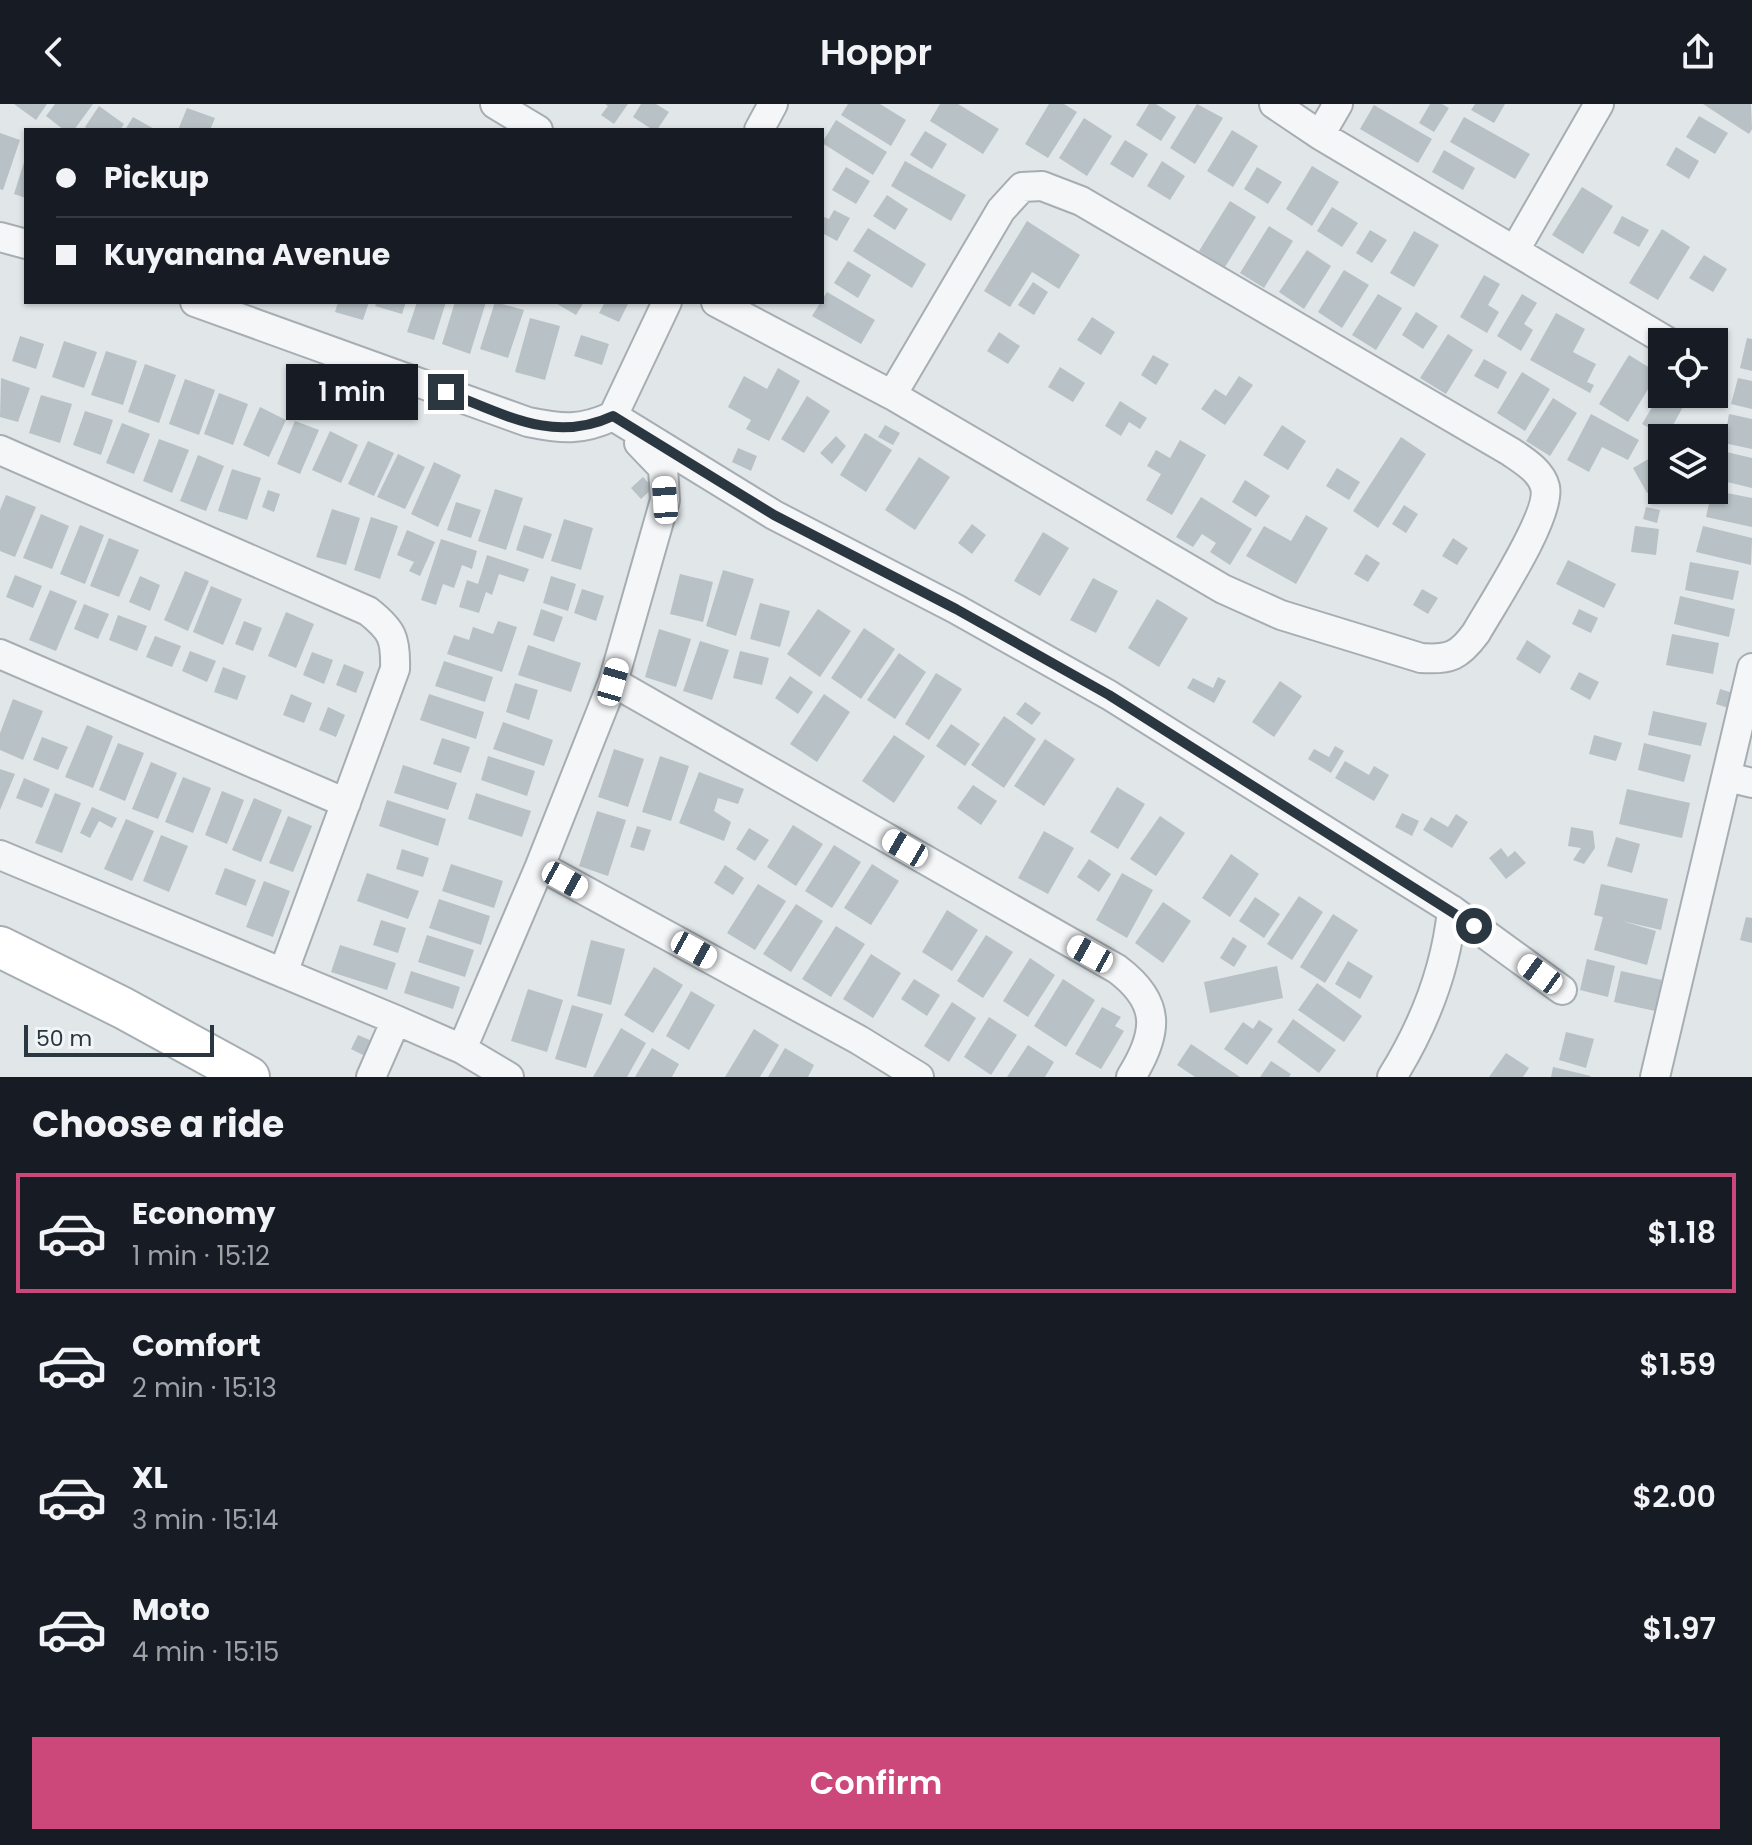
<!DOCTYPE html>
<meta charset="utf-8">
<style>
body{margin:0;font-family:Poppins,sans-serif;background:#20242c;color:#f1f3f6;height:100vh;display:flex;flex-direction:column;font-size:30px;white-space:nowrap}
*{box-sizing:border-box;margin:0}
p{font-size:26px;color:#9ea1a6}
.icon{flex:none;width:44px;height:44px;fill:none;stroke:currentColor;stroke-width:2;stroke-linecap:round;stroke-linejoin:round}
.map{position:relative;height:973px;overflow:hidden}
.sheet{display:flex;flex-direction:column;background:#171b24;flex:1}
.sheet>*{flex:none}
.top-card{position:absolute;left:24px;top:24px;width:800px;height:176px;border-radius:0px;box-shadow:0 2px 6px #0004;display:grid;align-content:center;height:176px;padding:0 32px;background:#171b24}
.fabs{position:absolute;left:1648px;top:224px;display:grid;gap:16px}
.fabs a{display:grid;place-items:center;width:80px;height:80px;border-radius:0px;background:#171b24;box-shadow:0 2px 6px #0004;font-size:40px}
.scale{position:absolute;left:24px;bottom:20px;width:190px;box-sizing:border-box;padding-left:8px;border:4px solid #2a3741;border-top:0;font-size:22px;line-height:28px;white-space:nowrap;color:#2a3741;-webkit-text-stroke:6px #f1f5f7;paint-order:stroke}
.end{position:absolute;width:36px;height:36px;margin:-18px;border:10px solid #2a3741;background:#fff;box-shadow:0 0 0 4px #fff}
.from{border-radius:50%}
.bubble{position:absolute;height:56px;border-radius:0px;background:#171b24;box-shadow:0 2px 6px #0004;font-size:26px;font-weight:600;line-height:56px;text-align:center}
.car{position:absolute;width:24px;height:48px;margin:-24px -12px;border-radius:10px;box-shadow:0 0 6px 2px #0007;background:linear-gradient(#fff 24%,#345 0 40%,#fff 0 76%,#345 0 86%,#fff 0)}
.top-card b{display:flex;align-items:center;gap:28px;height:76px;font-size:30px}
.top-card b+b{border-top:2px solid #363941}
.top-card i{width:20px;height:20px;background:#f1f3f6}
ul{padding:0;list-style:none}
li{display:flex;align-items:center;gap:24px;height:120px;margin:0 16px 12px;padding:0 16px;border:4px solid transparent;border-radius:0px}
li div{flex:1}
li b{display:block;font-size:30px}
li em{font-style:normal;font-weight:600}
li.selected{border-color:#cc487a}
li>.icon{width:72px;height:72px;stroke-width:1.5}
h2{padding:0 32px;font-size:36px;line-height:96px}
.primary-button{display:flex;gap:16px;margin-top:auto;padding:16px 32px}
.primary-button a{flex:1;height:92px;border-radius:0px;background:#cc487a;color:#fff;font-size:32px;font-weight:600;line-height:92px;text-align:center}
header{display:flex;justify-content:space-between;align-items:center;height:104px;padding:0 32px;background:#171b24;font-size:36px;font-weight:600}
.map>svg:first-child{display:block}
.building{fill:#b8c1c6}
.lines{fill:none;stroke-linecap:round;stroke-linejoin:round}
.street-casing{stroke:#a6aeb3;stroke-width:32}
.secondary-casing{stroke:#a6aeb3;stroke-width:44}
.street{stroke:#f4f6f8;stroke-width:28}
.secondary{stroke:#fff;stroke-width:40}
.route{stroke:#2a3741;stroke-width:10}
</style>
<header><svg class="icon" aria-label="back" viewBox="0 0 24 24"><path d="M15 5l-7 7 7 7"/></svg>Hoppr<svg class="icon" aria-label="share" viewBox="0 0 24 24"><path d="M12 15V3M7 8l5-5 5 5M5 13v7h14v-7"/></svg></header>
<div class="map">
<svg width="1752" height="973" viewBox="0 0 1752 973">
<rect width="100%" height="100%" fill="#e1e6e9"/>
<!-- building -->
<path class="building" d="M14,0H47L36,16Z
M55,0H93L74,26H64L46,12Z
M605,0H628L614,20L601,11L608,2Z
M641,0H656L669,8L657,26H653L633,13Z
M848,0H880L906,16L891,42L841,11Z
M940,0H958L999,25L983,50L930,17Z
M1049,0H1064L1077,8L1048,54L1025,40Z
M1149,0H1156L1176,13L1161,37L1136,21Z
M1197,0L1223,14L1195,60L1170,44Z
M1430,0H1442L1449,4L1434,28L1419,19Z
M1475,0H1505L1494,19L1471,6Z
M1703,0H1751L1752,25L1749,30Z
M1374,1L1432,35L1418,59L1360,25Z
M99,2L124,20L120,26H89L85,23Z
M187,4L215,14L210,26H178Z
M1699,12L1728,29L1715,50L1686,33Z
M133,13L156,26H125Z
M1464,13L1530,50L1515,75L1450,38Z
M1084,14L1112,32L1087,72L1059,54Z
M836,16L887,48L873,71L822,39Z
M1232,26L1258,42L1233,83L1207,67Z
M925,27L947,40L932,65L910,51Z
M0,29L20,36L3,86L0,85Z
M1125,36L1148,50L1133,74L1110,60Z
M1676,43L1699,57L1689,75L1666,61Z
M1444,46L1475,64L1463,86L1432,68Z
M25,55H26V94L14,90Z
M905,57L966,91L951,117L891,82Z
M1162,57L1185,72L1170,96L1147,82Z
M1312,62L1339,78L1312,122L1286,105Z
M846,63L870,77L856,100L832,86Z
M1257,63L1282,78L1268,100L1244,85Z
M1582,83L1613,102L1583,150L1552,131Z
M887,91L908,105L895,126L873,112Z
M1230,97L1256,113L1225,163L1199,147Z
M1332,103L1358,119L1342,143L1317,127Z
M834,106L850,114L837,137L822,129V112L829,115Z
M1622,112L1649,126L1639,143L1613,129Z
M1027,117L1080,151L1059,185L1032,168L1010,203L984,187Z
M1269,122L1293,137L1264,184L1240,169Z
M868,124L926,160L912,184L853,147Z
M1662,125L1690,143L1658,196L1629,179Z
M1370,126L1387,136L1372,159L1356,149Z
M1414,127L1439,141L1414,183L1390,169Z
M1307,146L1331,162L1304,205L1279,188Z
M1704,151L1727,165L1713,188L1689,174Z
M848,157L871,171L858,194L834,179Z
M1344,166L1369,181L1342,224L1318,208Z
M1484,171L1500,180L1488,201L1499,208L1487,229L1460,213Z
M1033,178L1048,188L1034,211L1018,201Z
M827,188L875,216L861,240L812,212Z
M1378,190L1402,204L1376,246L1352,231Z
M1522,190L1537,199L1524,220L1533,226L1521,247L1497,232Z
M338,198H369L363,216L335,208Z
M377,198H406L402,210L375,202Z
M417,198H446L434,236L407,228Z
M455,198H486L470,250L442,240Z
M495,198L524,206L508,254L480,245Z
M554,198H584L576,211Z
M605,198H629L619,218L599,209Z
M1416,208L1438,222L1423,245L1402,231Z
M1556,209L1585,225L1573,248L1596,260L1587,278L1594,281L1590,289L1530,256Z
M1092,213L1115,228L1101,251L1077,236Z
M530,214L560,222L545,276L515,268Z
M999,228L1020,242L1008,260L987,247Z
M1448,230L1473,246L1446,290L1420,274Z
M581,231L609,240L602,261L574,252Z
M20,232L44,240L36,265L12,257Z
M1747,234L1752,235V267L1740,264Z
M64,237L97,248L84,284L52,273Z
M106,247L137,257L123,301L91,291Z
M1153,251L1169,260L1156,281L1141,271Z
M1629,251L1658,269L1628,318L1599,300Z
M1484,255L1507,268L1498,285L1474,272Z
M145,260L176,271L159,319L128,308Z
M1060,263L1085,279L1073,298L1048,283Z
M778,264L800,277L769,337L746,325L751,316L728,303L744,272L767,285Z
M1522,268L1550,285L1525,327L1497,309Z
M1239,272L1253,281L1225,321L1201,305L1215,285L1226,292Z
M1,274L30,284L18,318L0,313Z
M1738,274L1752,277V305L1731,300Z
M185,275L215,286L199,331L169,320Z
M219,289L248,300L233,341L204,330Z
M1660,290H1690L1666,334L1642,320Z
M41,291L72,300L60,339L29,329Z
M807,292L830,307L804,349L781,335Z
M1553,294L1577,309L1550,352L1526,337Z
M1120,297L1147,314L1140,325L1129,318L1121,332L1105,322Z
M260,303L286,316L269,353L243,341Z
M85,307L113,316L101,351L73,341Z
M1591,310L1639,336L1628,356L1602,343L1589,368L1567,356Z
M1729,310L1752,315V345L1724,339Z
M295,317L319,326L300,370L277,360Z
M122,319L150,330L134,370L106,359Z
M885,321L900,329L893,341L878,333Z
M1282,321L1306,337L1288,366L1263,351Z
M330,327L358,341L341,379L312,366Z
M865,329L892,346L866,388L840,371Z
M836,332L846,342L832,360L820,349Z
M1401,333L1426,350L1378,424L1353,407Z
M159,335L189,346L172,389L143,377Z
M1180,336L1206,351L1172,411L1146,396L1161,370L1147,362L1156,346L1170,354Z
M368,337L394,349L374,392L348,380Z
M738,344L757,352L751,367L732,358Z
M1722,347L1752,354V384L1715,375Z
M398,350L425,363L405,405L377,393Z
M1657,350L1662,360V380L1647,389L1633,364Z
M198,351L224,362L206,407L180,397Z
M919,353L950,373L915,426L885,406Z
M434,358L461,371L438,423L411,410Z
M1337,364L1360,378L1349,396L1326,382Z
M232,365L261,374L247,416L218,407Z
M643,373L653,384L641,395L631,384Z
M1245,376L1270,392L1256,413L1232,398Z
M495,385L523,394L506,446L478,437Z
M268,386L280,390L274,408L262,403Z
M1712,386L1752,394V423L1706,413Z
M6,391L36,403L15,453L0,447V406Z
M1201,393L1252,425L1230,461L1210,448L1216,439L1202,430L1193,443L1176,433Z
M456,398L481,406L471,434L447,426Z
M1404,401L1418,410L1406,429L1392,420Z
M1646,403L1660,406L1657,419L1643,415Z
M332,405L360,414L346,461L316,453Z
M41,410L69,422L52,465L23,454Z
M1306,411L1328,424L1296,480L1246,452L1264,422L1291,437Z
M371,413L398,422L380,475L354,466Z
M564,415L593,424L581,466L551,457Z
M972,420L986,431L972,450L958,439Z
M80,421L104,431L85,480L60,470Z
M524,421L552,430L543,455L516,446Z
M1635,422L1659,425L1656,451L1631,448Z
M1703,422L1752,434L1751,461L1696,448Z
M407,426L435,438L420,472L409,467L414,458L397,451Z
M1043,428L1069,444L1040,492L1014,477Z
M109,434L139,446L119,493L90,482Z
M1453,434L1468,444L1457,461L1442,452Z
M441,435L477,447L472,465L462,461L454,484L443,480L436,501L421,496Z
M1366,450L1380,459L1368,478L1354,470Z
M487,451L529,465L524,478L499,470L492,491L486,488L479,509L459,503L467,476L478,480Z
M1568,456L1616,480L1604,504L1556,480Z
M1690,458L1739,467L1733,496L1685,486Z
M723,466L754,475L736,532L706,522Z
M185,467L209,477L188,527L164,516Z
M680,470L713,478L703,518L670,510Z
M15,471L42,482L33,504L6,493Z
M140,472L160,481L150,507L129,498Z
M551,472L576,480L568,507L543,499Z
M1093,474L1118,487L1096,529L1070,516Z
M211,482L242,495L223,541L193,528Z
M582,485L604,492L596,517L574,509Z
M1422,485L1438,494L1428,510L1413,501Z
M50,486L77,497L56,547L29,536Z
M1680,492L1735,505L1729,533L1674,520Z
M1157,495L1188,514L1159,563L1128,544Z
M760,499L790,507L780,543L750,535Z
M84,500L109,510L98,535L74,525Z
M541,505L563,513L554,538L533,531Z
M818,505L851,527L820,573L787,550Z
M1579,505L1598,514L1591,529L1572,520Z
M286,508L314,520L296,564L268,552Z
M118,511L147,522L137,547L109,536Z
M244,517L262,524L253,547L235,540Z
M498,517L517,523L502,568L447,550L454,531L469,536L473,523L493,530Z
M864,524L895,545L861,595L831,574Z
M659,525L691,535L676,583L645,573Z
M1672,530L1719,539L1713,570L1666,561Z
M155,532L181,542L172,563L146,553Z
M1527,536L1551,552L1540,570L1516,555Z
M700,537L729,546L712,596L683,587Z
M528,541L581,559L571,588L518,571Z
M190,547L216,557L207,578L182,567Z
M740,547L769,554L762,581L733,574Z
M312,548L333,556L324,580L303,571Z
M899,549L926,568L895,615L867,596Z
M444,557L493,573L485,598L435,582Z
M344,560L364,568L356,589L336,581Z
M223,563L246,572L237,596L214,588Z
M1579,568L1599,578L1590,596L1570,585Z
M936,569L962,585L929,636L905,620Z
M790,572L813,588L798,610L775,594Z
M1218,573L1226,577L1214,599L1187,584L1193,574L1213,584Z
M1280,577L1302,592L1274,633L1252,618Z
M515,579L538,586L529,616L506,608Z
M1720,585L1733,589L1728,604L1716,600Z
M291,590L312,599L304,619L283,611Z
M429,590L484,608L476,635L420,616Z
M824,590L850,608L817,658L790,640Z
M13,595L43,607L23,656L0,646V629Z
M1025,598L1041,609L1032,621L1016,610Z
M328,603L345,611L336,633L319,626Z
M1653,607L1707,619L1701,642L1648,631Z
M1004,612L1036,635L1004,684L971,661Z
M503,618L553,636L544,662L493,645Z
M951,620L980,640L965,662L936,642Z
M87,621L113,632L93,684L65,673Z
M894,631L925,652L894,699L862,677Z
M1594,631L1622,639L1616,657L1589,650Z
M42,633L68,643L58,666L33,656Z
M442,634L470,643L461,669L433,660Z
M1045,635L1075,655L1044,702L1014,682Z
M118,639L144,649L125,697L99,686Z
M1644,639L1691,651L1684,678L1638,666Z
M1335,642L1344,647L1331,669L1308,655L1314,645L1329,653Z
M614,645L644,655L628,703L598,693Z
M488,652L535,667L527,692L481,676Z
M660,652L689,662L671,717L642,708Z
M1345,657L1369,671L1374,662L1389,671L1374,697L1335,674Z
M151,658L177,669L158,715L132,705Z
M403,661L457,679L448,706L394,689Z
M0,665L15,670L0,706Z
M699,668L744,685L738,700L718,694L714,707L731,718L724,737L679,719Z
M183,673L211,684L193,729L165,718Z
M24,674L50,685L42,704L16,694Z
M973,681L997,697L981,721L957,704Z
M1117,683L1145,700L1118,745L1090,728Z
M1627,685L1690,699L1682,734L1619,720Z
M222,687L244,696L227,740L205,731Z
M55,689L81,699L62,749L35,739Z
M476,689L531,707L522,733L468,715Z
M254,694L282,706L261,758L232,746Z
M387,696L446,715L438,742L379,722Z
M92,703L117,714L112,724L99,717L90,734L80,729Z
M597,707L626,716L608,772L579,762Z
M1402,709L1419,717L1412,732L1395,723Z
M1456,710L1468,718L1452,744L1423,726L1431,713L1448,723Z
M288,712L312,722L293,768L269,759Z
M1160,712L1185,729L1156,772L1130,755Z
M126,715L154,727L132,777L104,765Z
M793,721L823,740L796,782L767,763Z
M637,722L651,726L644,747L630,743Z
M1571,723L1593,727L1595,744L1584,760L1573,756L1581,744L1568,742Z
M749,724L769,736L755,757L736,745Z
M1044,727L1074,744L1048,790L1018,774Z
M161,731L188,742L169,788L143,777Z
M1616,733L1640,740L1632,769L1607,762Z
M834,741L861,758L832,804L805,787Z
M1501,744L1508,753L1515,747L1526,759L1506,775L1489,754Z
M402,745L429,754L423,773L396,765Z
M1231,750L1259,770L1230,813L1202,794Z
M1089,755L1111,770L1099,788L1077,773Z
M451,760L503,777L494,804L442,787Z
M872,760L899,777L871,821L844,804Z
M725,761L744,774L733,791L714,779Z
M225,764L256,776L246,802L215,790Z
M367,769L419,787L408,815L357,797Z
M1122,769L1153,786L1127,834L1096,816Z
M264,777L290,787L273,833L246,823Z
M758,780L786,797L755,846L727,829Z
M1601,780L1668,795L1661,826L1622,817L1656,827L1647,861L1594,846L1603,813L1594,811Z
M1299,792L1323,808L1292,856L1267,840Z
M1255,793L1280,810L1264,834L1239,817Z
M439,795L490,812L481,841L429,824Z
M1163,798L1191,817L1163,859L1135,839Z
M796,800L823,817L791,868L763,850Z
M947,806L978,826L952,867L922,848Z
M1333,810L1358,826L1325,879L1300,863Z
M1746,813L1752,814V839L1740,836Z
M381,816L406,824L398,849L373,841Z
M836,822L865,840L831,893L802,875Z
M427,831L474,846L465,873L418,858Z
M986,831L1013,848L983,894L957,877Z
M1233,833L1247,842L1234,863L1220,854Z
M591,836L625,845L611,901L577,892Z
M340,841L396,859L387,886L331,868Z
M871,850L901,869L873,914L843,895Z
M1030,854L1055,871L1028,913L1003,897Z
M1587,855L1615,862L1608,893L1580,886Z
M1348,857L1373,872L1360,895L1335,880Z
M1277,862L1283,894L1210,909L1204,878Z
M654,863L683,881L653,929L624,911Z
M411,867L460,883L453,905L404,889Z
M1621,867L1662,876L1655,907L1614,898Z
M914,875L940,891L927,912L901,895Z
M1063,875L1095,896L1066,943L1034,922Z
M1317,879L1362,912L1344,938L1298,906Z
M528,885L563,896L547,948L511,937Z
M691,887L715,901L689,946L666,932Z
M952,898L976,914L949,958L924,942Z
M572,901L603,910L586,964L555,955Z
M1102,903L1121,913L1115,922L1124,927L1101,965L1075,950Z
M989,913L1017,931L991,971L964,953Z
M1293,915L1336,946L1319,969L1277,938Z
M1259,916L1273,925L1247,961L1224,945L1243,918L1253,925Z
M621,924L646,939L627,973H593Z
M754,925L779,941L760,973H725Z
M1566,928L1594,935L1586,964L1559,956Z
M358,931L372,937L365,952L351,945Z
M1191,940L1240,973H1195L1177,961Z
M1028,941L1054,958L1045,973H1007Z
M652,944L679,960L672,973H635Z
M785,944L814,961L808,973H768Z
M1506,949L1529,964L1523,973H1489Z
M1271,957L1291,970L1289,973H1260Z
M1553,963L1591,972L1590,973H1551Z"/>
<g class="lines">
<defs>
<path id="street" d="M495,0L538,26
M1274,0L1320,31L1668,238
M759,26L773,0
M1320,31L1338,0
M0,133L26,140
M1515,146L1599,0
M195,198L528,318C562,325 581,327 613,312
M716,198L892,291L1223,485L1281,511L1421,554C1450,556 1459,552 1476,529C1492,501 1552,410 1545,383C1541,367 1524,357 1511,348L1081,97L1042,82L1022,83L1001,106L892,291
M613,312L774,411L956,505L1109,591L1452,806L1562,886
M613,312L667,198
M0,346L368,507C392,526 396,534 395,565L283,869
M0,550L346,699
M613,578L1117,865C1161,898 1159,928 1131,973
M1727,673L1752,679
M0,751L396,916L462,945L509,973
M540,762L859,936L919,973
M462,945L540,762L613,578L665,396L663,364L639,339
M371,973L396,916
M1392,973C1423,923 1446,865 1452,806
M1655,973L1752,564"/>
<path id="secondary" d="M0,843L123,904L249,973"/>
</defs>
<!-- street casing -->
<use href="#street" class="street-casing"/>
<!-- secondary casing -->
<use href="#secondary" class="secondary-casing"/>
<!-- street -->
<use href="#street" class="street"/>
<!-- secondary -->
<use href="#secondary" class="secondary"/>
</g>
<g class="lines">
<!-- route -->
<path class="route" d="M446,288C504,310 553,340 613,312L774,411L956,505L1109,591L1474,822"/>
</g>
</svg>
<div class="fabs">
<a><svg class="icon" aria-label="locate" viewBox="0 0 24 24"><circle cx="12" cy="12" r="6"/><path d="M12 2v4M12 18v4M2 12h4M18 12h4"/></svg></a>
<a><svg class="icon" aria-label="layers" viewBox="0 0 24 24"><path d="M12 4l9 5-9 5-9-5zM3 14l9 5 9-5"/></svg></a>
</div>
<div class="scale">50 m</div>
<i class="end from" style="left:1474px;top:822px"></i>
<i class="end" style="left:446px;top:288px"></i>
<div class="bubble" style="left:286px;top:260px;width:132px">1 min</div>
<i class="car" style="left:665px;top:396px;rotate:356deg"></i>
<i class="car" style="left:613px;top:578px;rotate:16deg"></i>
<i class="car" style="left:905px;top:744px;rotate:300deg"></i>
<i class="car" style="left:565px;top:776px;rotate:119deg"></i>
<i class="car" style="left:694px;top:846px;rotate:119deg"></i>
<i class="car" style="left:1090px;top:850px;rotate:299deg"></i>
<i class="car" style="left:1540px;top:870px;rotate:306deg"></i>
<div class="top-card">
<b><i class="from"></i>Pickup</b>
<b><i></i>Kuyanana Avenue</b>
</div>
</div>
<section class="sheet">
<h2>Choose a ride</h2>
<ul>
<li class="selected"><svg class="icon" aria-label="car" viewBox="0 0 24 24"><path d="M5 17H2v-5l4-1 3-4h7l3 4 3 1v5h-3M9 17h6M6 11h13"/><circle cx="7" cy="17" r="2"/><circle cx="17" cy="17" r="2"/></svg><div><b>Economy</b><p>1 min · 15:12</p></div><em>$1.18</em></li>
<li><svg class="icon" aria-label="car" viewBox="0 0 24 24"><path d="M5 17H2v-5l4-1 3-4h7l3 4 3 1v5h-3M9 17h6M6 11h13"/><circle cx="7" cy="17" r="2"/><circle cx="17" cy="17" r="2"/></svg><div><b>Comfort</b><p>2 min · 15:13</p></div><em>$1.59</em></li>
<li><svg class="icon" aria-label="car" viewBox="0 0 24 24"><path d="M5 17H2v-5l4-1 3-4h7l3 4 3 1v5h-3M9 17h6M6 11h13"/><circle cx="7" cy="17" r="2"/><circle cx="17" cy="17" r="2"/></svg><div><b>XL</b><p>3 min · 15:14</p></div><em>$2.00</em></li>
<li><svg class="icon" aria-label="car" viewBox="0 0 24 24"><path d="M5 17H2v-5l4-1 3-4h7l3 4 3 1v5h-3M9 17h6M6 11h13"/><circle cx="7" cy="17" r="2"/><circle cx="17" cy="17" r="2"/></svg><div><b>Moto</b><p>4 min · 15:15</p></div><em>$1.97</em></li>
</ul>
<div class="primary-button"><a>Confirm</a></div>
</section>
